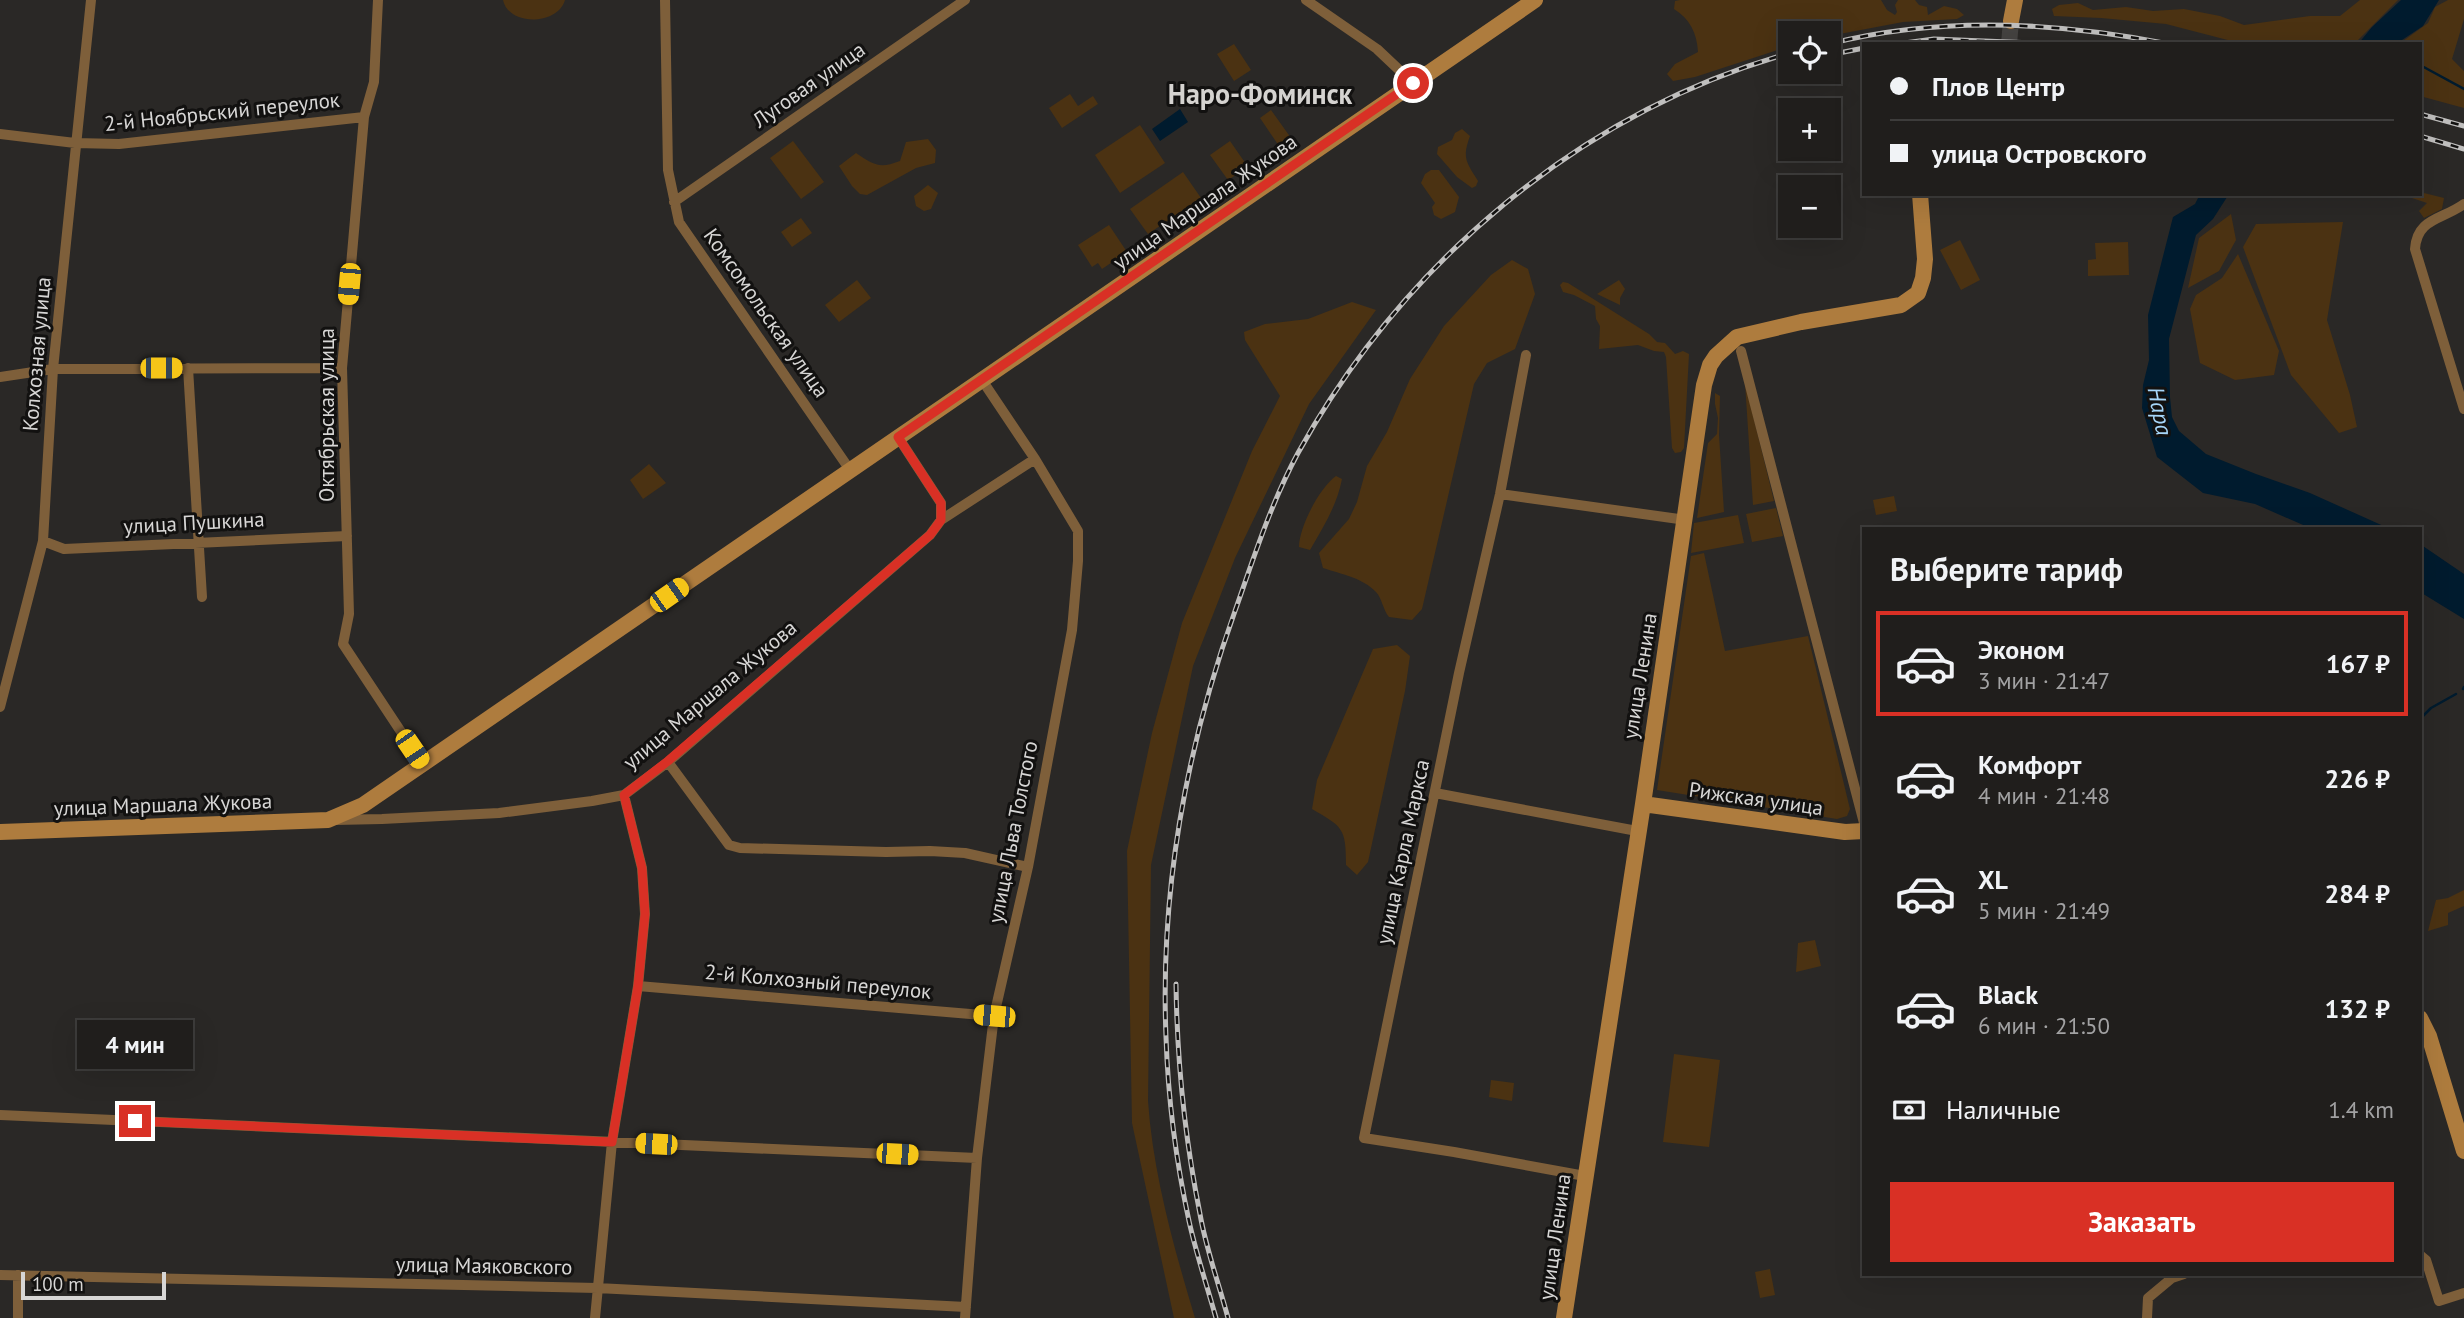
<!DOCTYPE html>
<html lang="ru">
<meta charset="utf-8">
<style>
body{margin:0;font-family:"PT Sans",sans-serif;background:#2d2b29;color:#f1f3f6;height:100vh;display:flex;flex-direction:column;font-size:26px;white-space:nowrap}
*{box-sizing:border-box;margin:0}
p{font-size:23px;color:#a2a2a3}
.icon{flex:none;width:38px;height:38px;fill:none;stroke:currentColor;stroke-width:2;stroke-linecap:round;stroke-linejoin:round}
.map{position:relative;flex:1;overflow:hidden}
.side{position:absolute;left:1862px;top:527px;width:560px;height:749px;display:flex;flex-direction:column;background:#201e1c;border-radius:0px;box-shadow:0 7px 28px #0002,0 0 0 2px #3d3c3b}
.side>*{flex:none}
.top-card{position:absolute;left:1862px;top:42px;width:560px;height:154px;border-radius:0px;box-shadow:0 7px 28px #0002,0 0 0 2px #3d3c3b;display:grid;align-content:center;height:154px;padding:0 28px;background:#201e1c}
.buttons{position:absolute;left:1778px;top:21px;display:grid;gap:14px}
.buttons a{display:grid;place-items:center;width:63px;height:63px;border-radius:0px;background:#201e1c;box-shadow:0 7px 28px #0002,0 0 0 2px #3d3c3b;font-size:35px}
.scale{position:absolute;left:21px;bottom:18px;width:145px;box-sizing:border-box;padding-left:7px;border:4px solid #d7d6d5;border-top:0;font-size:19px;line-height:24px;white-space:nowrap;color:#d7d6d5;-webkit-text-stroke:5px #121110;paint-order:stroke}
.end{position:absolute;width:32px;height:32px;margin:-16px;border:9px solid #d93025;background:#fff;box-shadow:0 0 0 4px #fff}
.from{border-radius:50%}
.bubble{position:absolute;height:49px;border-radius:0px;background:#201e1c;box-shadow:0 7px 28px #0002,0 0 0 2px #3d3c3b;font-size:23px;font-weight:700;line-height:49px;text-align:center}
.car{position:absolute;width:21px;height:42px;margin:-21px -10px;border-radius:9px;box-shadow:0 0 5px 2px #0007;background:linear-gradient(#f5c518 24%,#345 0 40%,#f5c518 0 76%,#345 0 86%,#f5c518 0)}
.top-card b{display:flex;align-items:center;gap:24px;height:66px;font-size:26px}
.top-card b+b{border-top:2px solid #3d3c3b}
.top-card i{width:18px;height:18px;background:#f1f3f6}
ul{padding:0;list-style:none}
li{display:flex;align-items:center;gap:21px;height:105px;margin:0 14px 10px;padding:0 14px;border:4px solid transparent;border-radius:0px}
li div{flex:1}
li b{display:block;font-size:26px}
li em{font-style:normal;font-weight:700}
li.current{border-color:#d93025}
li>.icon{width:63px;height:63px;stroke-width:1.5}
h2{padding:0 28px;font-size:32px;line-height:84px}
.pay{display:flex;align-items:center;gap:18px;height:77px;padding:0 28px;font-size:26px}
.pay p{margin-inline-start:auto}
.button{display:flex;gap:14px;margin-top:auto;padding:14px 28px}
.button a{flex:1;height:80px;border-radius:0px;background:#d93025;color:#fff;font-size:28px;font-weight:700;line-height:80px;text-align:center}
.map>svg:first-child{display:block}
.green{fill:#4b3212}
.water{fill:#001b2e}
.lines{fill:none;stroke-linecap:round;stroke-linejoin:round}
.stream{stroke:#001b2e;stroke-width:2.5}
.secondary-tunnel{stroke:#444240;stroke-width:16;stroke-dasharray:16 8;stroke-linecap:butt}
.street{stroke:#7e5f3a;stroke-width:10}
.secondary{stroke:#ae7c3e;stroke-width:16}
.rail-casing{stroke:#c0bfbe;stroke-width:5}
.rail{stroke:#121110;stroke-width:2.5;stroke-dasharray:8;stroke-linecap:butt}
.route{stroke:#d93025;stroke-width:9}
.labels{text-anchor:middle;stroke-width:6;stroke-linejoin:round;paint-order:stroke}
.street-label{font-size:21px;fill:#d7d6d5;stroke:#121110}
.water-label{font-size:23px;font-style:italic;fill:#a6d6f9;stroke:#121110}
.district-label{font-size:28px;font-weight:bold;fill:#d5d3d0;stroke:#121110}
</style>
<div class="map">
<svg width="2464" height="1318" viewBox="0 0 2464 1318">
<rect width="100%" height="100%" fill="#2a2826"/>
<!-- green -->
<path class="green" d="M503,0H565C558,25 509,27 503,0Z
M1680,0H1881L1887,10L1895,15L1897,12L1895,5L1898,0H1915L1919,5L1927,7L1928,15L1944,6L1957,9L1964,15L1957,19L1903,22L1829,36V33H1790V46L1695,77L1673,81L1667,74L1675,64L1698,52C1697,33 1690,19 1674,9L1675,1Z
M2360,0H2398L2354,44H2243L2166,24L2101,18L2054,16L2052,9L2059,5L2078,3L2093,10L2126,7L2153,11L2184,9L2220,16L2244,25L2310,16H2340Z
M2448,0H2464V19L2452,59L2464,71V108L2420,96V79L2423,76L2420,74V44H2399L2428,23L2435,7Z
M1234,44L1251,70L1234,81L1217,54Z
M1070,94L1078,106L1093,96L1098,104L1062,128L1049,108Z
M1271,110L1291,138L1279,146L1260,118Z
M1140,125L1165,163L1120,193L1095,155Z
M1462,129L1470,136C1462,158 1466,162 1478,181L1476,186L1472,188L1457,177L1437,154L1438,147L1452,140L1455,133Z
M928,139L936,150L935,163L916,168L867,195L860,194L852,186L839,166L856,153C874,165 879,169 900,161L906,142Z
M793,141L824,182L801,199L770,158Z
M1230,141L1248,167L1228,180L1210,155Z
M1431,170H1439L1459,197L1455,212L1441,219L1434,215L1432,207L1435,203L1421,183L1425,174Z
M1183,172L1201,198L1148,234L1130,209Z
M928,185L938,193L931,209L924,211L916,206L914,196Z
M2420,192L2444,198L2442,209L2424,218L2419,211L2427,203L2403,195L2420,194Z
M2231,214L2236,240L2219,271L2188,288L2199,238Z
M801,218L812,233L792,247L781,232Z
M2343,222L2327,320L2350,395L2357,427L2339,433L2291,375L2243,247L2256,224Z
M1109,225L1127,252L1102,269L1098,263L1092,267L1078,245Z
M1960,240L1980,280L1961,290L1940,250Z
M2128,242L2129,275L2088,276V260L2096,259L2095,243Z
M2238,254L2279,351L2274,375L2235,380L2200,363L2190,309L2196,295L2222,278Z
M1512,260L1528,269L1535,294L1515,349L1487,363L1474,384L1422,609L1412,620L1389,617C1383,610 1382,598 1376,592C1363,578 1341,574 1323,568L1319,553L1349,519L1357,502L1367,466L1387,432L1410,379L1444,326L1491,275Z
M857,280L871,298L839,322L825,305Z
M1619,280L1625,289L1620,298V305L1597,294Z
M1563,282L1568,283L1649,334L1657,342L1665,343L1675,354L1683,351L1689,354L1684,448L1681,452L1675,453L1672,448L1666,357L1664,352L1654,351L1638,345L1599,349L1600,326L1596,319L1595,306L1574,295L1563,292L1560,285Z
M1352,302L1376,310L1309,404L1235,558L1193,666L1151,865L1148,1101C1153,1174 1174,1248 1195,1318H1174L1132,1123L1127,851L1152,733L1182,623L1252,451L1280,396L1245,340L1244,332L1265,324L1308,319Z
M1745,383L1774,501L1753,505Z
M1715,393L1720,396L1719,435L1724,512L1697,518L1708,443L1717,434L1718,418L1715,404Z
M649,464L666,483L643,499L630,480Z
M1336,476L1342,479C1337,505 1324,526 1310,550L1299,547C1299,527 1320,487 1336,476Z
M1894,496L1897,511L1876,515L1873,500Z
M1776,508L1783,536L1752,542L1746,514Z
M1738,515L1744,543L1691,553L1694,523Z
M1704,553L1725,651L1808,636L1850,809L1847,816L1837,819L1657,790L1691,556Z
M1397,645L1410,656L1405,691L1368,862L1357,875L1346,865C1346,828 1343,827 1312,809L1317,780L1373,649Z
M2464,890V906L2448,913V925L2428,931L2436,900L2448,898Z
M1815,940L1821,966L1796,972L1798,943Z
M1674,1054L1720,1060L1709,1147L1663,1142Z
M1491,1080L1514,1083L1512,1101L1489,1097Z
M1770,1269L1775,1295L1760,1298L1755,1272Z"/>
<!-- water -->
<path class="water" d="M2401,0H2439L2423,26L2396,44H2358L2372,27Z
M1180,109L1188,122L1160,141L1152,129Z
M2200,194H2229L2213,219L2196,235L2169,339L2170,397L2172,417L2179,431L2206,454L2256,474L2310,493L2388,528H2310L2255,504L2203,493L2157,457L2142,408L2143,385L2149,360L2148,315L2173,217L2195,204Z
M2420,544L2464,574V619L2420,592Z"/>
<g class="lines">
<!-- stream -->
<path class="stream" d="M2420,65L2464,89
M2463,689L2464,687
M2420,719L2431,708L2456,694"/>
<!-- secondary-tunnel -->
<path class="secondary-tunnel" d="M2009,44L2011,21"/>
<!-- street -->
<path class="street" d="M378,0L374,82L364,117L342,368L349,614L343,644L423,765
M665,0L668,170L679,222L850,470
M1306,0L1377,49L1413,83
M0,134L75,143L119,144L364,117
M674,202L965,0
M2464,204C2442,220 2417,218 2415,249L2464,409
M1741,351L1864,823
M1526,355L1500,494L1459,673L1364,1138L1454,1152L1585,1176
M188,368L202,597
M0,377L53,369L342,368
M1500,494L1686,520
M941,520L1035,459
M43,541L64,549L347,536
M0,707L43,541L53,369L91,0
M668,762L729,845L740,848L886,852L930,851L965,853L1028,867
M1435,793L1637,831
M335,820L382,819L499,813L592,801L624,795L668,762L930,535L941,520V503L898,437
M638,986L994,1016
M0,1115L977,1158
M2420,1255L2426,1260L2439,1301L2464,1293
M0,1275L597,1288L966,1307
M18,1318V1275
M595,1318L612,1142L638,986L645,914L642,868L624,795
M965,1318L977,1158L994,1016L1028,867L1072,630L1078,561V531L1035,459L982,380
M2147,1318L2148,1298L2172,1278L2184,1274"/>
<!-- secondary -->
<path class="secondary" d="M2011,21L2015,0
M1643,804L1845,832L1864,831
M0,832L328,820L363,805L1535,0
M2420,1018L2429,1036L2464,1151
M1564,1318L1643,804L1704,385L1710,365L1716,356L1737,337L1801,322L1901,305L1918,293L1923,278L1925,259L1920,194"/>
<defs>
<path id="rail" d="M1829,44C1939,16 2058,22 2169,44
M1897,44L1934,39L2059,44
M1829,55L1864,48
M2420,114L2464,126
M2420,136L2464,149
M1176,984C1177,1061 1185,1139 1200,1214C1206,1249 1219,1284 1228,1318
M1216,1318C1207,1286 1196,1253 1189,1221C1176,1161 1168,1098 1166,1037C1160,891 1186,748 1235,611C1254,557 1271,503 1298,453C1403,263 1580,112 1790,53"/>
</defs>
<!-- rail casing -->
<use href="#rail" class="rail-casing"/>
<!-- rail -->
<use href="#rail" class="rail"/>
</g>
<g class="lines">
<!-- route -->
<path class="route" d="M135,1121L612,1142L638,986L645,914L642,868L624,795L668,761L930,535L941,520V503L898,437L1413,83"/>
</g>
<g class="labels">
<!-- street labels -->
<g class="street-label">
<text transform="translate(809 85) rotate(-35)" y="7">Луговая улица</text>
<text transform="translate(222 112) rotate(-6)" y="7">2-й Ноябрьский переулок</text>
<text transform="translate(1205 202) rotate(-35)" y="7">улица Маршала Жукова</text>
<text transform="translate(766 313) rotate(55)" y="7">Комсомольская улица</text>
<text transform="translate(37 354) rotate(-85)" y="7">Колхозная улица</text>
<text transform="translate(327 415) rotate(-90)" y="7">Октябрьская улица</text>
<text transform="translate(194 523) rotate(-3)" y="7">улица Пушкина</text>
<text transform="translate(1640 676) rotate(-81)" y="7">улица Ленина</text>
<text transform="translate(710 695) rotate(-40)" y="7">улица Маршала Жукова</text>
<text transform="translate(1756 799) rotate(8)" y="7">Рижская улица</text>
<text transform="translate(163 805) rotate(-2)" y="7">улица Маршала Жукова</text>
<text transform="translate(1013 832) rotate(-79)" y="7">улица Льва Толстого</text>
<text transform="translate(1403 852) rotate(-78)" y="7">улица Карла Маркса</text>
<text transform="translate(818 982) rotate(5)" y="7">2-й Колхозный переулок</text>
<text transform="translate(1555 1237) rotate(-82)" y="7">улица Ленина</text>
<text transform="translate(484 1266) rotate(1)" y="7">улица Маяковского</text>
</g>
<!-- water labels -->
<g class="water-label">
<text transform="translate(2160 411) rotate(79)" y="8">Нара</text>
</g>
<!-- district labels -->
<g class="district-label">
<text x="1260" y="104">Наро-Фоминск</text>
</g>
</g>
</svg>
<div class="buttons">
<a><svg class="icon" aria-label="locate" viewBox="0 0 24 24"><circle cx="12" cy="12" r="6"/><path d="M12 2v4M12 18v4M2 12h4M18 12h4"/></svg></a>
<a>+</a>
<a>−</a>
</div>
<div class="scale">100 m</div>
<i class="end from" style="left:1413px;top:83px"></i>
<i class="end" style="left:135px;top:1121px"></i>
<div class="bubble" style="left:77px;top:1020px;width:116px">4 мин</div>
<i class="car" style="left:349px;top:284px;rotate:185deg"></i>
<i class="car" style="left:161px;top:368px;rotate:90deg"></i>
<i class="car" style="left:669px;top:595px;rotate:55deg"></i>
<i class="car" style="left:412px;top:749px;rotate:146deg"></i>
<i class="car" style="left:994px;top:1016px;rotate:275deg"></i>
<i class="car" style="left:656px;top:1144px;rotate:273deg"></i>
<i class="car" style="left:897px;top:1154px;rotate:93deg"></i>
<div class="top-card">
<b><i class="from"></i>Плов Центр</b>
<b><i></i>улица Островского</b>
</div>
<section class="side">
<h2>Выберите тариф</h2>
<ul>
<li class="current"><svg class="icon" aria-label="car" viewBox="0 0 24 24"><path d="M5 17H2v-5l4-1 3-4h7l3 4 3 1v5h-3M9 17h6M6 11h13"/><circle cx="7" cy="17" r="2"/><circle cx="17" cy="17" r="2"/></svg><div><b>Эконом</b><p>3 мин · 21:47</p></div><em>167 ₽</em></li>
<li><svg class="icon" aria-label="car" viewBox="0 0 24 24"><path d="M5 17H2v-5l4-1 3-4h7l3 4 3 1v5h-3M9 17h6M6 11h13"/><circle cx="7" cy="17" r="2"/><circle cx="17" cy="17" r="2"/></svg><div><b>Комфорт</b><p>4 мин · 21:48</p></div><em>226 ₽</em></li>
<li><svg class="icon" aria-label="car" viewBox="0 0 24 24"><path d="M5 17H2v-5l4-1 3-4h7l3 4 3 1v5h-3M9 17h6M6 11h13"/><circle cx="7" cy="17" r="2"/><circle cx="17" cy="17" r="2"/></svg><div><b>XL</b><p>5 мин · 21:49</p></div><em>284 ₽</em></li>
<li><svg class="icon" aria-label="car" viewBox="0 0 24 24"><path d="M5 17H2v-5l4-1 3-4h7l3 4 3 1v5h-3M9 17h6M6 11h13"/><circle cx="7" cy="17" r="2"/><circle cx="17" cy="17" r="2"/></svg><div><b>Black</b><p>6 мин · 21:50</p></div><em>132 ₽</em></li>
</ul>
<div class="pay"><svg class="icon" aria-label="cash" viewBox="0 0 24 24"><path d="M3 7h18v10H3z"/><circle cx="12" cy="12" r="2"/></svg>Наличные<p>1.4 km</p></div>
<div class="button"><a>Заказать</a></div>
</section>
</div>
